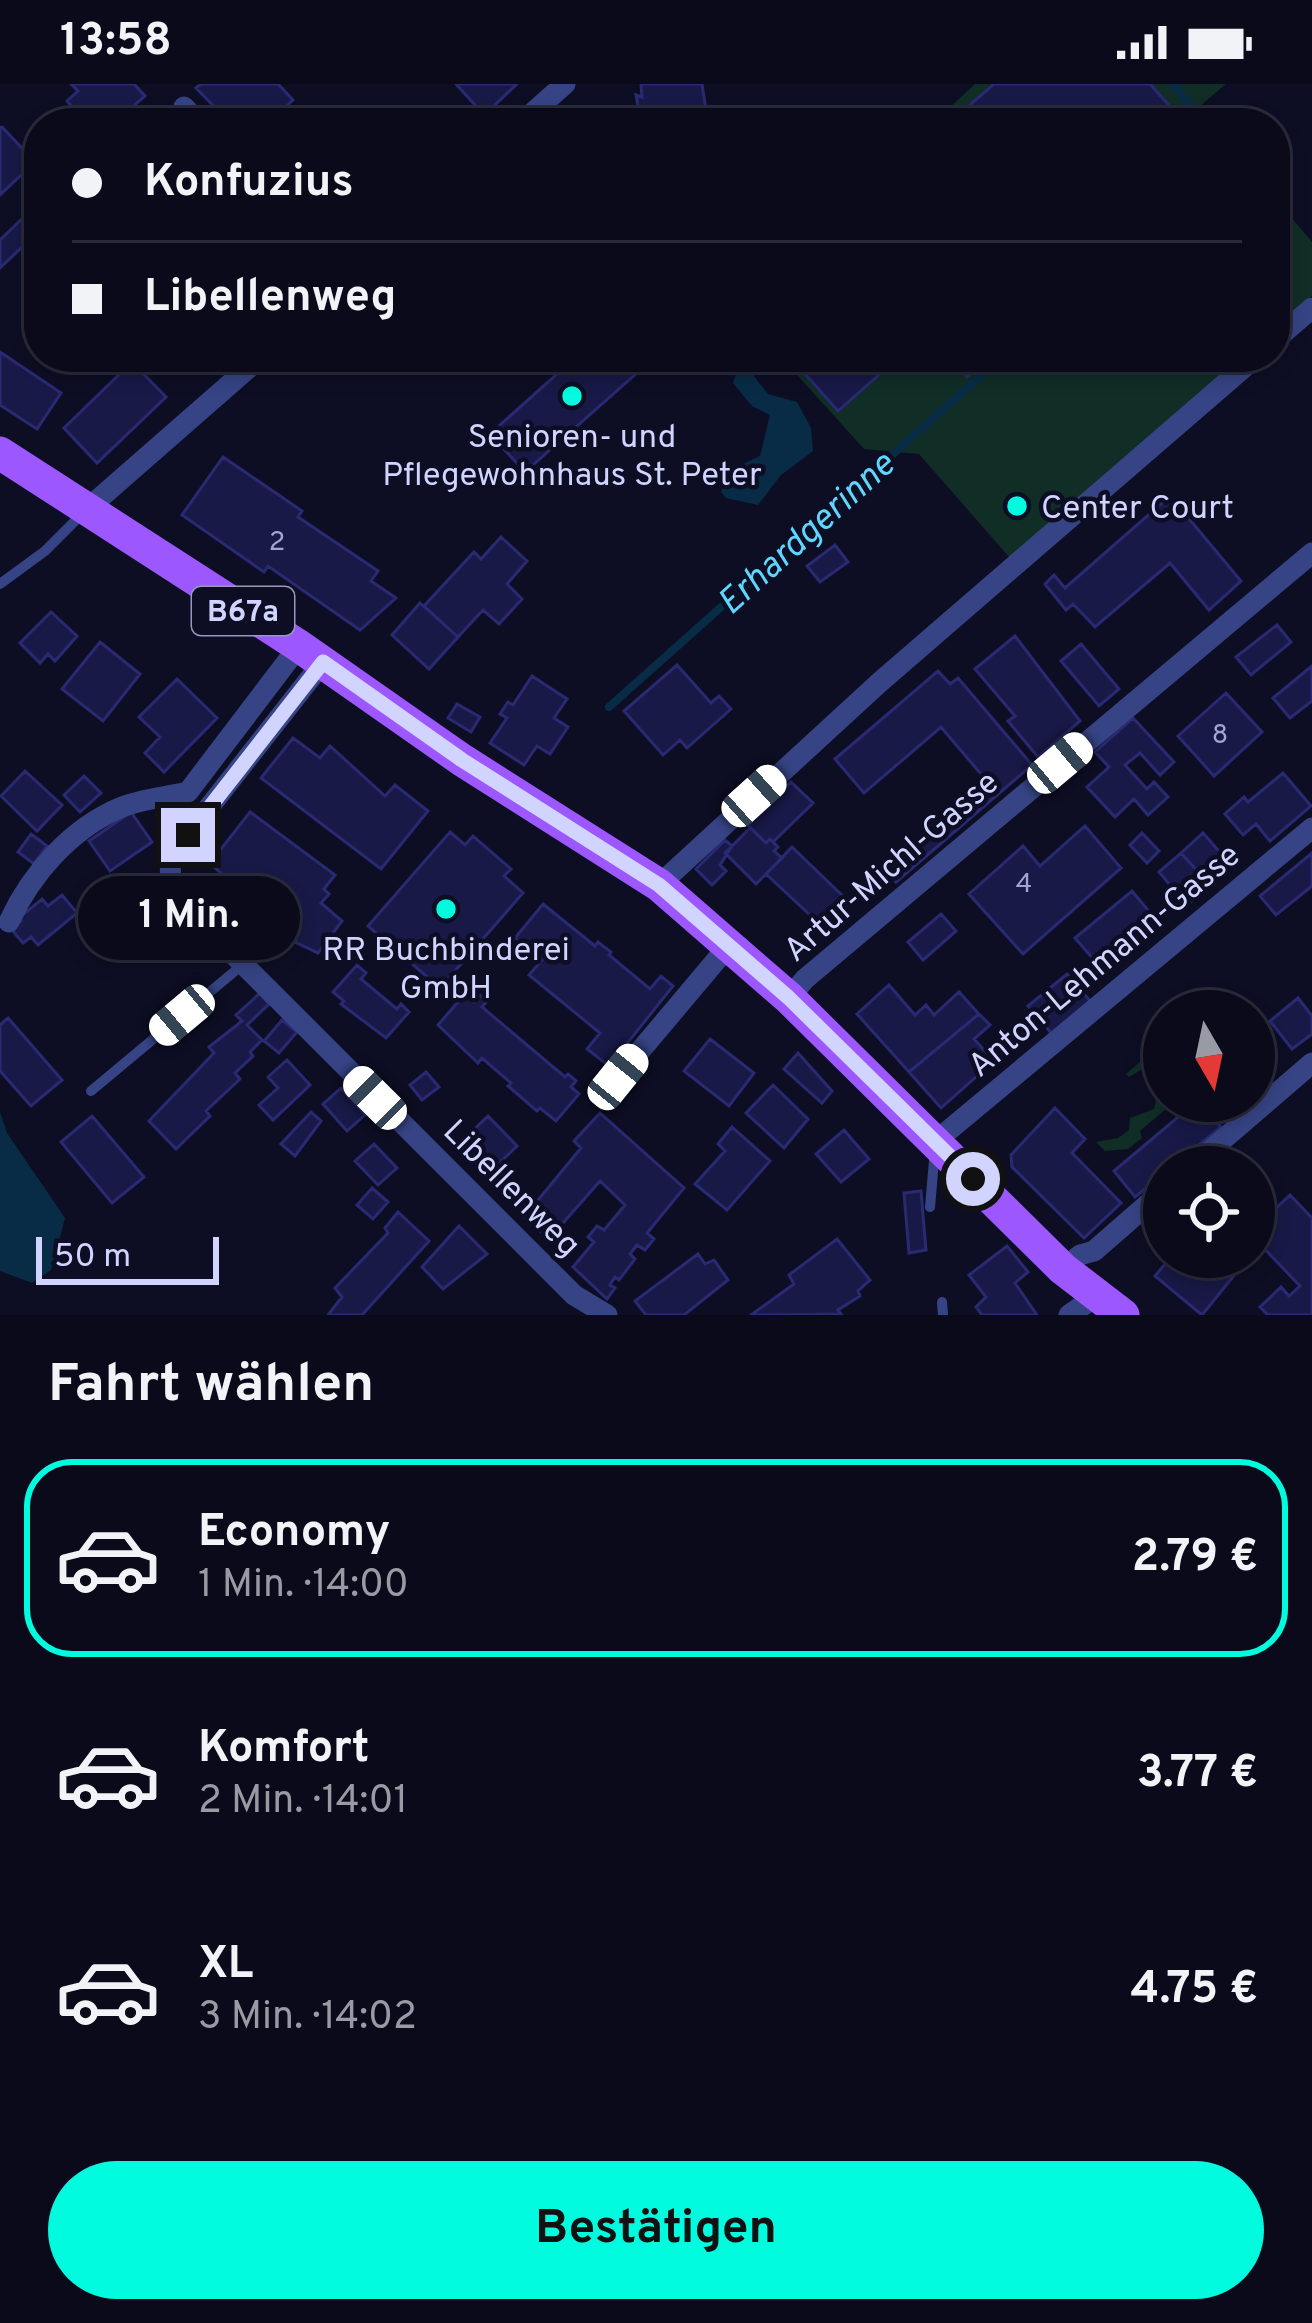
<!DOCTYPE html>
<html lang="de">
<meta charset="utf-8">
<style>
body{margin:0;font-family:Overpass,sans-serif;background:#181828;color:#f1f3f6;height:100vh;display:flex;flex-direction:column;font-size:45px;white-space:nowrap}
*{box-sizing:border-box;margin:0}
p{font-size:39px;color:#999aa3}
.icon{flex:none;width:66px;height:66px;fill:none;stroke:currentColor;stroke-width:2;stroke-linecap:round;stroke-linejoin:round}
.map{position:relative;height:1231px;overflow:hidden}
.sheet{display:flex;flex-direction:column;background:#0a0a1b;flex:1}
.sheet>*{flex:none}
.hud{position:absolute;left:24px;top:24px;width:1266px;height:264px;border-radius:48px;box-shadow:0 6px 18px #0003,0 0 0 3px #2a2b3a;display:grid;align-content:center;height:264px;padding:0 48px;background:#0a0a1b}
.needle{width:78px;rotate:171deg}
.buttons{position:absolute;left:1143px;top:906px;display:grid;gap:24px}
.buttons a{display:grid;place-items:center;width:132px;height:132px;border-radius:50%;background:#0a0a1b;box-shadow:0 6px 18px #0003,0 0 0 3px #2a2b3a;font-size:60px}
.scale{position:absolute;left:36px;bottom:30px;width:183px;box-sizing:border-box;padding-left:12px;border:6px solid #d0d4ff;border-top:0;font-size:33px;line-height:42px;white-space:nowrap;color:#d0d4ff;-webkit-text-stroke:9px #0d0e24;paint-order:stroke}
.end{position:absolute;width:54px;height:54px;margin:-27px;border:15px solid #d0d4ff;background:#111;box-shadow:0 0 0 6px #111}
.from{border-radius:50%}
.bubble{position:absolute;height:84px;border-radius:42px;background:#0a0a1b;box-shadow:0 6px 18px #0003,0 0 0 3px #2a2b3a;font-size:39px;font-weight:700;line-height:84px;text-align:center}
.car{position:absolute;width:36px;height:72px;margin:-36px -18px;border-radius:15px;box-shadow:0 0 9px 3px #0007;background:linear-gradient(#fff 24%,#345 0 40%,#fff 0 76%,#345 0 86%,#fff 0)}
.hud b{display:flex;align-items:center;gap:42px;height:114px;font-size:45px}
.hud b+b{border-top:3px solid #2a2b3a}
.hud i{width:30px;height:30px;background:#f1f3f6}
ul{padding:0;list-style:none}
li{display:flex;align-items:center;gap:36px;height:198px;margin:0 24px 18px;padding:0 24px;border:6px solid transparent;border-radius:48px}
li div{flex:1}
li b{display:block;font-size:45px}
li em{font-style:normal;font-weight:700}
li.on{border-color:#00fbde}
li>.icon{width:108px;height:108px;stroke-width:1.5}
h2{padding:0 48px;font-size:54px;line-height:144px}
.action{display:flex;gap:24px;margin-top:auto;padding:24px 48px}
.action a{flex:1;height:138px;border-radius:72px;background:#00fbde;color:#111;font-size:48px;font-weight:700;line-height:138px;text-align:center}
.status{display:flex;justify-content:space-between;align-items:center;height:84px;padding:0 60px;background:#0a0a1b;direction:ltr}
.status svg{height:33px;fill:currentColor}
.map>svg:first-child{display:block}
.green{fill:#102e26}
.water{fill:#092c46}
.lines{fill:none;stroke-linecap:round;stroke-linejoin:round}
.stream{stroke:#092c46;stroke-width:8}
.building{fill:#181946;stroke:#292a73;stroke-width:3}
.lane{stroke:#364485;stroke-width:10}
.street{stroke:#364485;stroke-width:21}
.primary{stroke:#9c57ff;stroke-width:33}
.route{stroke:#d0d4ff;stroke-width:15}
.poi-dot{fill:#00fbde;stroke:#0d0e24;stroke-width:4.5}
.labels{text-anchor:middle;stroke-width:9;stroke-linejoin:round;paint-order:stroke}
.number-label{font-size:27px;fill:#a2a5d1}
.shield{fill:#0d0e24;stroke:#9699bd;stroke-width:3}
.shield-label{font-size:30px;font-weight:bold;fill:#d0d4ff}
.poi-label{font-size:33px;fill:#d0d4ff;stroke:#0d0e24}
.street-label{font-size:33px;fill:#d0d4ff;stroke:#0d0e24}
.water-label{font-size:36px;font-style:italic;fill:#5ed7ff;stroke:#0d0e24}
</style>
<div class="status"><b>13:58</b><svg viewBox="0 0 49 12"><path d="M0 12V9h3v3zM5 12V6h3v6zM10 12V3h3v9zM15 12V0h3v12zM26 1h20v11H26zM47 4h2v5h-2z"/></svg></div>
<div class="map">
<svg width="1312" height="1231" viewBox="0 0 1312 1231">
<rect width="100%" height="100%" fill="#0d0e24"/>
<!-- green -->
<path class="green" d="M975,0H1226L1193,28L1202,39H933Z
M1275,114L1312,158V212L1275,243Z
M781,273H1241L1010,474L919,370L864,365Z
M1148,971L1164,988V1017L1174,1018L1140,1047L1142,1054L1128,1065L1105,1067L1096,1058L1118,1054L1129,1046L1130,1034L1154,1025C1158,1007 1161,995 1144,984L1129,993L1126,990Z"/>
<!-- water -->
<path class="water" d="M750,287L768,310L797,318L811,344L813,367L781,391L758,421L726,414L721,408C726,387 742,380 760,372L770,331L752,322L733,299L736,290Z
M0,1028L7,1049L65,1134L51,1186L32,1199L0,1187Z"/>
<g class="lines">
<!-- stream -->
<path class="stream" d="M1173,0L1204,39
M609,623L1002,273"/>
</g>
<!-- building -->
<path class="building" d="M71,0H134L145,12L114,39H104L89,23L80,31L67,17L78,7Z
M201,0H278L293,16L269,39H230L196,4Z
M456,0H517L484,31Z
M641,0H702L708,39H641L636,11L642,13Z
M994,0H1150L1173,26L1162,39H949Z
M2,43L35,78L0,111V44Z
M32,125L39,132V147L0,184V156Z
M0,268L61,309L37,345L0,321Z
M576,273H655L525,388L490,350Z
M790,273H899L838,327Z
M949,273H989L967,293Z
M132,278L166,313L97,379L64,344Z
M223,373L302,427L298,433L378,487L371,497L396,514L360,546L268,482L264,488L182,431Z
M1170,412L1241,497L1209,526L1170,479L1095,543L1073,520L1066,526L1045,500L1054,491L1065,504Z
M501,453L527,477L507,500L522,515L499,540L483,526L458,553L424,522L474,468L481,475Z
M835,461L848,478L820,498L807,482Z
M420,519L458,553L429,585L392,551Z
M51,528L77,552L55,577L48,570L40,579L20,559Z
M1277,541L1291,558L1251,591L1236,573Z
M1015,552L1080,637L1038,673L1008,637L1015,632L975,585Z
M100,558L140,590L103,637L62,605Z
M1081,560L1119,605L1099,622L1061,577Z
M677,581L711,619L719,612L731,625L687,664L680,656L663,671L624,627Z
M1312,582V617L1290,634L1273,614Z
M938,587L950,600L958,594L1032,681L896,798L884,783L986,696L941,643L864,709L835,675Z
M532,592L567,615L554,634L568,643L550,670L537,662L524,681L490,659L507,634L500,630L508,618L513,621Z
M177,595L217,634L164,688L145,669L160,653L139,633Z
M1226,609L1262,648L1214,692L1178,652Z
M457,620L480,633L471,648L448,634Z
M1133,634L1174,678L1160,691L1140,669L1125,681L1147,705L1154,698L1168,713L1148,731L1134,715L1115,733L1087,703L1109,683L1095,668Z
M293,654L320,674L330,662L385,712L395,701L428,727L381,785L261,694Z
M25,687L62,721L37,747L1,712Z
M1283,689L1311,722L1270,757L1256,740L1243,751L1225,730L1244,713L1248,718Z
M84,692L101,709L80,728L64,711Z
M791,698L813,719L773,758L770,755L766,759L748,741Z
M131,728L152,758L110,787L89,757Z
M250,728L335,791L324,805L329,810L321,819L342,837L318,869L293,857L210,779Z
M1085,742L1121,784L1023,870L969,810L1023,762L1040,782Z
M750,744L766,759L770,755L778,763L774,767L782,774L756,800L725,769Z
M450,748L465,761L473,752L511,785L504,792L523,809L440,904L368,842Z
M1142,749L1159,767L1147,779L1130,761Z
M1203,749L1232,782L1210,801L1181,769Z
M31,750L47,762L34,780L18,768Z
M725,756L732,762L720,781L726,787L712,801L696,785Z
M792,763L850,819L825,845L766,790Z
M1181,769L1210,801L1187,821L1159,788Z
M1312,769V802L1276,831L1260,812Z
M1132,807L1157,837L1101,884L1075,854Z
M62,811L77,829L38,861L31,853L23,859L11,845L21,837L19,834L42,815L48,822Z
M217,813L233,828L218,842L203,825Z
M543,820L595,862L598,858L611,868L609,871L650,905L661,892L673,902L609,982L587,965L600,949L529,891L542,876L515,854Z
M941,830L956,847L923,876L908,858Z
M357,881L366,889L361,895L397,925L401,920L409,928L386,954L341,920L344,917L333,908Z
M1067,890L1091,918L1052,950L1028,922Z
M889,901L915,931L926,921L934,931L959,908L979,930L909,988L857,930Z
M260,909L269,920L247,941L262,956L250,968L253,972L235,989L240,995L206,1027L210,1032L176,1065L149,1037L214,969L209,963L242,937L236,931Z
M465,910L474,918L480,911L487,917L482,923L565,993L568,990L576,997L571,1003L579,1010L556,1037L540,1024L537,1027L508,1002L511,999L482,974L478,979L438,941Z
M1298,914L1312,932V950L1292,965L1270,937Z
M979,930L990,941L974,955L994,977L941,1024L909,988Z
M8,934L62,996L31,1022L0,987V941Z
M282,936L297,948L279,969L264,957Z
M710,955L754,989L729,1022L684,987Z
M798,969L832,1007L822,1019L784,985Z
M287,976L310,1001L273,1036L259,1021L278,1004L268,993Z
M426,988L439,1003L422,1016L410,1001Z
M773,1001L808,1035L784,1064L746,1029Z
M341,1004L365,1031L347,1047L323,1020Z
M1197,1017L1221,1043L1172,1083H1164V1090L1135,1113L1114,1087Z
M1055,1024L1085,1055L1072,1069L1121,1119L1084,1154L1012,1083L1011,1071Z
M311,1028L321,1037L295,1072L281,1060Z
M600,1029L684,1104L647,1149L654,1155L645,1166L637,1161L630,1170L635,1175L619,1196L615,1193L610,1201L615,1204L607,1215L573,1183L594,1158L588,1153L597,1142L604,1146L625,1121L600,1097L549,1155L524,1133L581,1064L574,1057Z
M92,1032L144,1093L112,1119L61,1058Z
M488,1032L517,1062L487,1091L458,1061Z
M732,1043L770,1077L727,1126L695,1100L725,1067L718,1060Z
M844,1046L869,1075L841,1098L816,1070Z
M374,1060L397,1084L378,1101L355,1077Z
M372,1104L388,1118L373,1135L357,1121Z
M921,1107L926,1166L909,1169L904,1109Z
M1290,1111L1312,1134V1231H1268L1260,1223L1281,1203L1289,1212L1300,1202L1254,1154V1145Z
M398,1128L429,1157L362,1231H328L342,1213L335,1204L388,1149L385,1144Z
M459,1142L487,1170L443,1205L422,1183Z
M837,1155L870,1196L858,1207L860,1212L838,1226L841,1230L751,1231L794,1200L789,1191Z
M1007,1162L1028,1188L1015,1199L1037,1231H982L976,1223L986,1213L969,1191Z
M698,1170L705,1180L714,1176L728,1196L684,1231H646L635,1217Z
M1171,1173H1185L1205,1189L1218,1173H1249L1202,1231L1155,1192Z"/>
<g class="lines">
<!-- lane -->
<path class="lane" d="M0,500L45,467L84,428
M91,1007L241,882
M930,1123L935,1065
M942,1218L943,1231"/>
<!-- street -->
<path class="street" d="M184,23L199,39
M521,39L565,0
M1275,256L1312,224
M85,427L261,273
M323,578L170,773L171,808L574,1211L607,1231
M659,801L880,598L1256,273
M9,838C31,790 71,744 122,723C142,715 167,713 188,708L299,562
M789,914L805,895L1312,469
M618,993L730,860
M937,1056L1312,744
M1191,1083L1312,979
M1063,1185L1080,1171L1094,1167L1164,1106
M1069,1231L1098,1211"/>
<!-- primary -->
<path class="primary" d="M0,369L299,562L462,676L659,801L789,914L1063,1185L1123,1231"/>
</g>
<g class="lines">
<!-- route -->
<path class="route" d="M188,751L323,578L462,676L659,801L789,914L973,1095"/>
</g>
<!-- markers -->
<g class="poi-dot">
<circle cx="572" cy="312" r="12"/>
<circle cx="1017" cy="422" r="12"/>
<circle cx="446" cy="825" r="12"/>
</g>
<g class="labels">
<!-- number labels -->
<g class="number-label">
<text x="277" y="466">2</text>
<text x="1220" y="659">8</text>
<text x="1024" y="808">4</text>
</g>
<!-- shield labels -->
<rect class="shield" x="192" y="503" width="102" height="48" rx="9"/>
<g class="shield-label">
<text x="243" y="537">B67a</text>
</g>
<!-- poi labels -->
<g class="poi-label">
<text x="572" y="363">Senioren- und<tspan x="572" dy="38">Pflegewohnhaus St. Peter</tspan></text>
<text x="1041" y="434" text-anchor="start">Center Court</text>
<text x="446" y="876">RR Buchbinderei<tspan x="446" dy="38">GmbH</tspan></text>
</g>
<!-- street labels -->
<g class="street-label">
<text transform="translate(890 781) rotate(-41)" y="12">Artur-Michl-Gasse</text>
<text transform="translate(1103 875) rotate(-40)" y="12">Anton-Lehmann-Gasse</text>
<text transform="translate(513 1103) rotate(45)" y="12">Libellenweg</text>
</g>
<!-- water labels -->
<g class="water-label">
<text transform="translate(805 448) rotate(-42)" y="13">Erhardgerinne</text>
</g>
</g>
</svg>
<div class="buttons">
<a><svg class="needle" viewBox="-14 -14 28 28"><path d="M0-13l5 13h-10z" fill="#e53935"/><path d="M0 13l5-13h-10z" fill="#999aa3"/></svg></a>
<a><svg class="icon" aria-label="locate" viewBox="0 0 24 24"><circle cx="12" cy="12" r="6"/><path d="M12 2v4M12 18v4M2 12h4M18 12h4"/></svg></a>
</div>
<div class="scale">50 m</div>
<i class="end from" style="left:973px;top:1095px"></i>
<i class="end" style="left:188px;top:751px"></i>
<div class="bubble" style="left:78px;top:792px;width:222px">1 Min.</div>
<i class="car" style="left:1060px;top:679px;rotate:50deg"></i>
<i class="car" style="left:754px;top:712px;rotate:48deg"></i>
<i class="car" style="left:182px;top:931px;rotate:230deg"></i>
<i class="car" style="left:618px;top:993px;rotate:39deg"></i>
<i class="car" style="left:375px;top:1014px;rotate:315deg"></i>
<div class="hud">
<b><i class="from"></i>Konfuzius</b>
<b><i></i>Libellenweg</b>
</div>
</div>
<section class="sheet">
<h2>Fahrt wählen</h2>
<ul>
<li class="on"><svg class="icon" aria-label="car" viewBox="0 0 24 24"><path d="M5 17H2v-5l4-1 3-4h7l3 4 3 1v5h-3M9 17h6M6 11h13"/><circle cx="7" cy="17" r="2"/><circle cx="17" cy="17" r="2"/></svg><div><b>Economy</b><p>1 Min. · 14:00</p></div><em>2.79 €</em></li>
<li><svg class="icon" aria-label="car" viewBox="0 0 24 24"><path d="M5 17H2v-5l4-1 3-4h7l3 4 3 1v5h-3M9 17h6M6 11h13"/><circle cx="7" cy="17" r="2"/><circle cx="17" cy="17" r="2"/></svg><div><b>Komfort</b><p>2 Min. · 14:01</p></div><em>3.77 €</em></li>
<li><svg class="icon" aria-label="car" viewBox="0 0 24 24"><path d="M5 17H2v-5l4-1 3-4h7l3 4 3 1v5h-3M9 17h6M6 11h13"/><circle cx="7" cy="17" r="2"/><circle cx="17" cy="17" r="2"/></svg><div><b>XL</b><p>3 Min. · 14:02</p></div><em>4.75 €</em></li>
</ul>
<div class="action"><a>Bestätigen</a></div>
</section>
